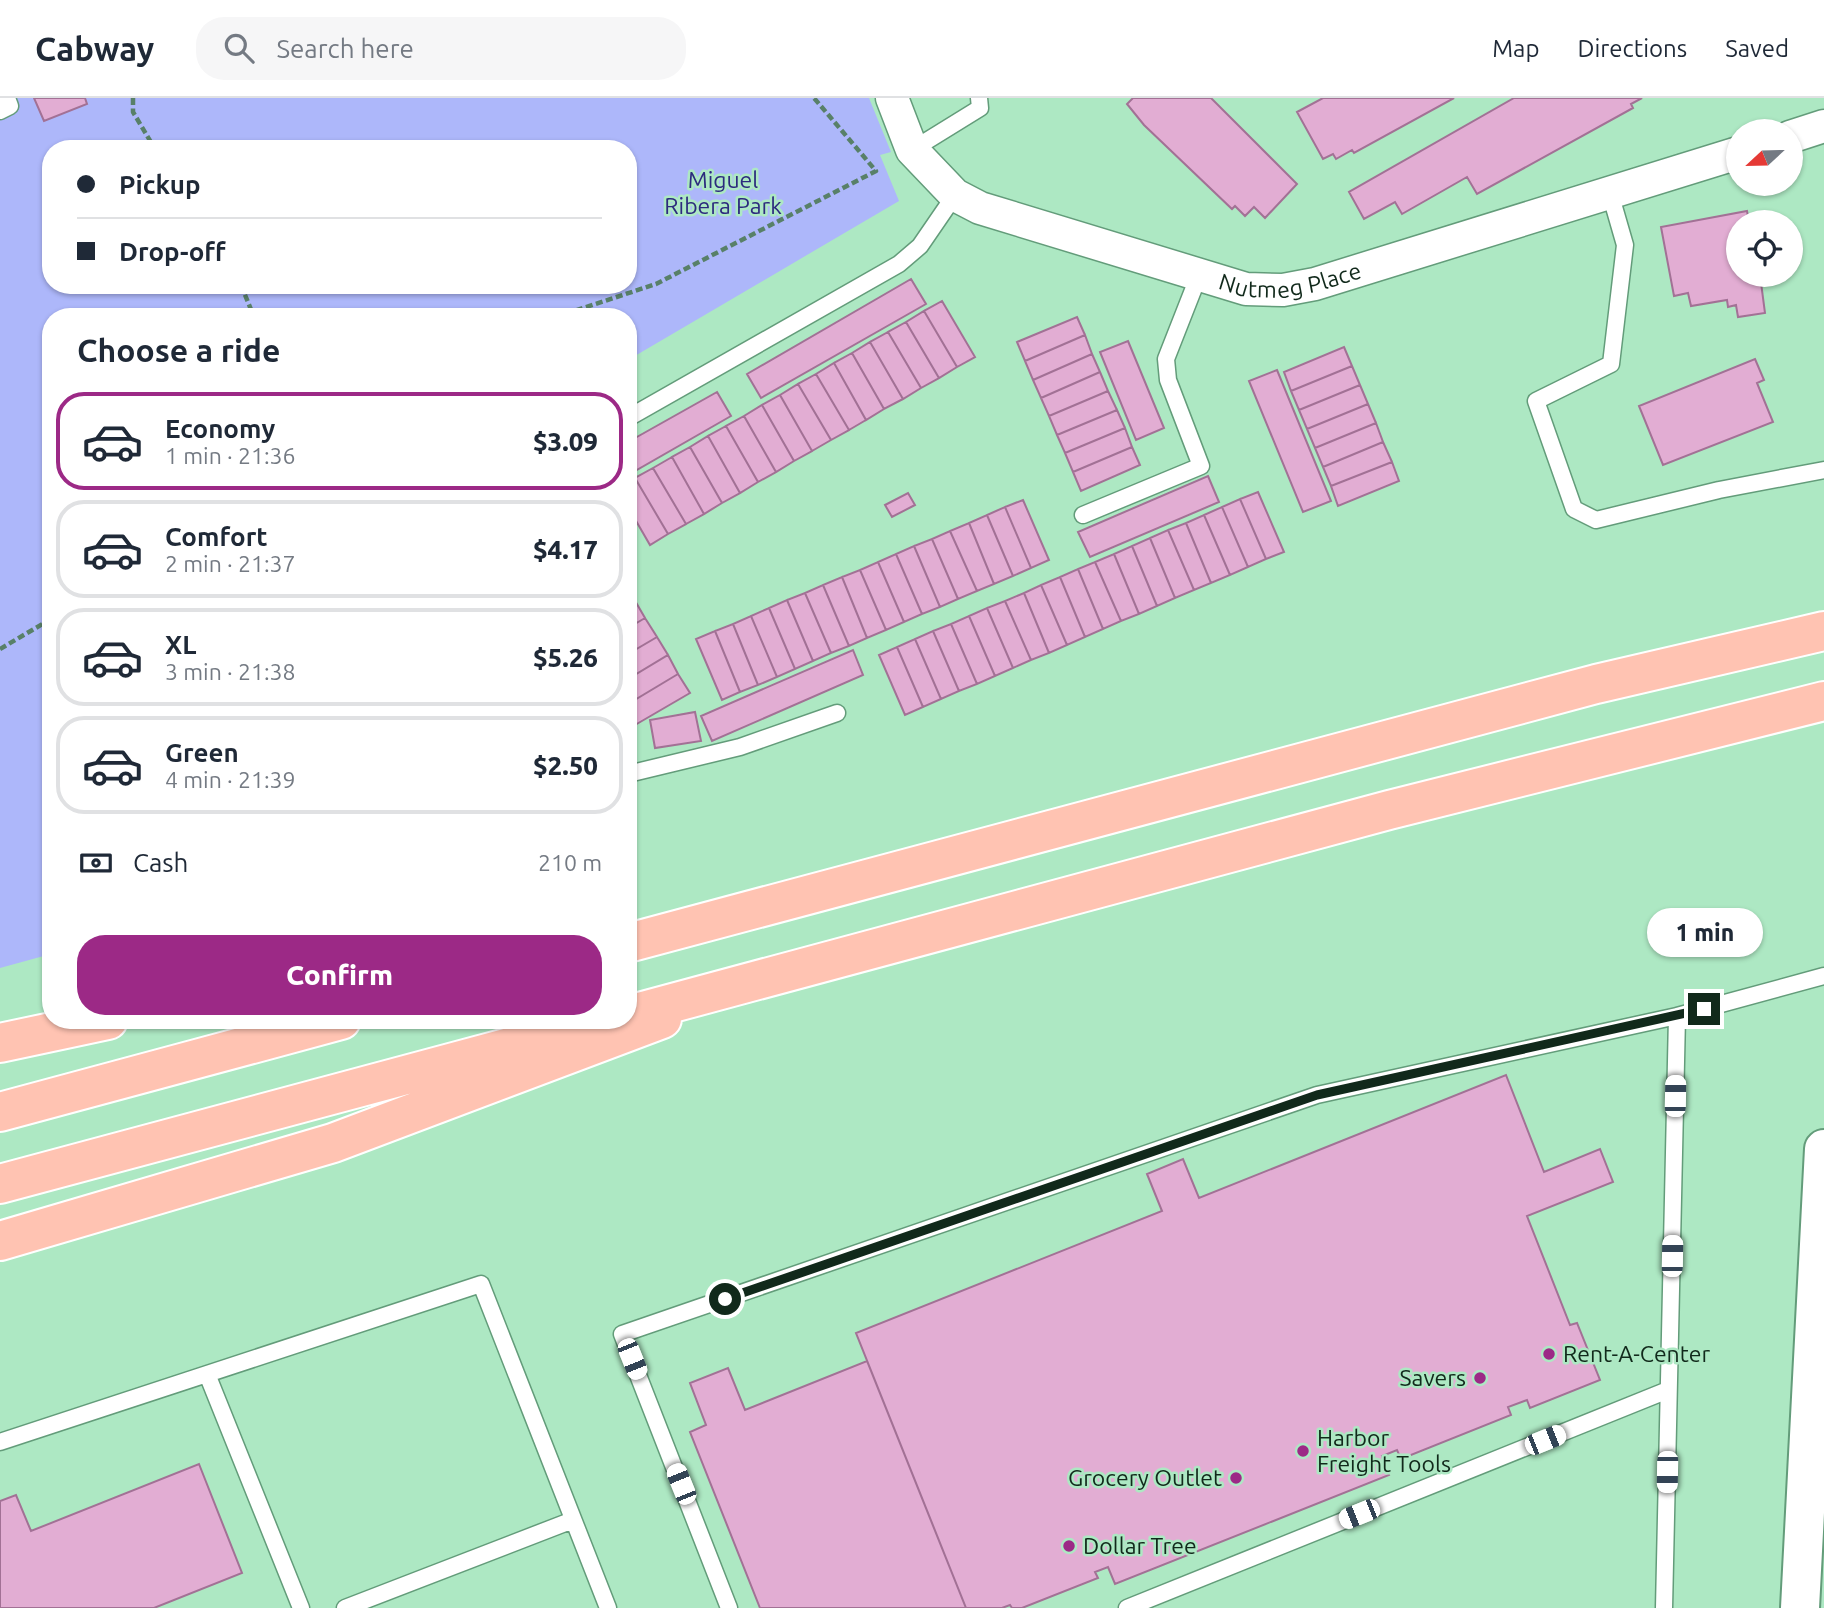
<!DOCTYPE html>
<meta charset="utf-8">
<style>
body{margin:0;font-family:Ubuntu,sans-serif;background:#f6f6f7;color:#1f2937;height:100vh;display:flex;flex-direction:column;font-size:26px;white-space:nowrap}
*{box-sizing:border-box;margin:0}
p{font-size:23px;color:#747a83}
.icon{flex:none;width:38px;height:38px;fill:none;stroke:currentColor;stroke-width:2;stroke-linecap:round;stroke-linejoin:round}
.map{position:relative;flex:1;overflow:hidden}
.drawer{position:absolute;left:42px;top:210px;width:595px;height:721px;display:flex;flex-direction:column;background:#fff;border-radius:28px;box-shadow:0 2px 5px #0004}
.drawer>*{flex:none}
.hud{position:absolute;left:42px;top:42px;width:595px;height:154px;border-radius:28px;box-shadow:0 2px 5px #0004;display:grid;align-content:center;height:154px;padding:0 35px;background:#fff}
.needle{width:46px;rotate:248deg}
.tools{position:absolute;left:1726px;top:21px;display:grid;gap:14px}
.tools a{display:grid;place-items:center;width:77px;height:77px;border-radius:50%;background:#fff;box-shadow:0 2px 5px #0004;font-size:35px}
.end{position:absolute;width:32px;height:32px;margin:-16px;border:9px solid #11291b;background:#fff;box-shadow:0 0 0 4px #fff}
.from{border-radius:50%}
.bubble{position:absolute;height:49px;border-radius:24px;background:#fff;box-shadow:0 2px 5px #0004;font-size:23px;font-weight:800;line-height:49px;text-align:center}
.car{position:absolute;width:21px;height:42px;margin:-21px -10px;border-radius:9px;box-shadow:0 0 5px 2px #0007;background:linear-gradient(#fff 24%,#345 0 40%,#fff 0 76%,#345 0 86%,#fff 0)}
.hud b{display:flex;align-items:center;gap:24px;height:66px;font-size:26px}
.hud b+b{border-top:2px solid #e0e1e3}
.hud i{width:18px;height:18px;background:#1f2937}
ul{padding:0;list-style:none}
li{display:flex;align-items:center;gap:21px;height:98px;margin:0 14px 10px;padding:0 21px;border:4px solid #e0e1e3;border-radius:28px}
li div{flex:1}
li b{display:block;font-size:26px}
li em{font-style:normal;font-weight:800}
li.current{border-color:#9c2986}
li>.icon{width:63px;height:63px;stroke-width:1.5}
h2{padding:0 35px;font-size:32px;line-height:84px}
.pay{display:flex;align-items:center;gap:18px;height:77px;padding:0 35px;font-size:26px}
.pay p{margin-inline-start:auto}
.button{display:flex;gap:14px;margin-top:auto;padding:14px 35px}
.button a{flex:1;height:80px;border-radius:28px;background:#9c2986;color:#fff;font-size:28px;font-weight:800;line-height:80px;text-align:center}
header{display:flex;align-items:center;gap:42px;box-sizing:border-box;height:98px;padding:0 35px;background:#fff;border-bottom:2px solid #e0e1e3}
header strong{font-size:33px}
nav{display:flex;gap:38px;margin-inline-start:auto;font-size:24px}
.search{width:490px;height:63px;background:#f6f6f7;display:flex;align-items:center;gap:18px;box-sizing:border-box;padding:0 24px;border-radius:28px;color:#747a83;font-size:26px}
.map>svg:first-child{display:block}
.green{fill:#adb7fa;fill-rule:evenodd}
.building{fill:#e2add3;stroke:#a27195;stroke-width:2}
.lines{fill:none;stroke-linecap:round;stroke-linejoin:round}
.lane-casing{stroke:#639c7a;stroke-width:19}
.street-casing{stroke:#639c7a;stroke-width:35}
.secondary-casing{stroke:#639c7a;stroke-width:42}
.highway-casing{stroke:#fff;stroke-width:42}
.path{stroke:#588068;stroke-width:4.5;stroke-dasharray:7 3.5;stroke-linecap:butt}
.lane{stroke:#fff;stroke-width:16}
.street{stroke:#fff;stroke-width:32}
.secondary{stroke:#fff;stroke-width:38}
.highway{stroke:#ffc3b2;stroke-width:38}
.route{stroke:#11291b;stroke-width:9}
.poi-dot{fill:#9c2986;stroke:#ade8c3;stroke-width:2.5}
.labels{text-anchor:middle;stroke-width:5;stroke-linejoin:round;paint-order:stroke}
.park-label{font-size:23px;fill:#2c2a7e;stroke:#ade8c3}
.street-label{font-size:23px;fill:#11291b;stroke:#ade8c3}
.poi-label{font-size:23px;fill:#11291b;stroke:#ade8c3;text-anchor:start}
</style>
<header>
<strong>Cabway</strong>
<div class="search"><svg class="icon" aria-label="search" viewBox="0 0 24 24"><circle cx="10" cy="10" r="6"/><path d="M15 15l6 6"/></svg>Search here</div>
<nav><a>Map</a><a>Directions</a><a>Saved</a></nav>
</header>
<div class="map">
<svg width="1824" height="1510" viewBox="0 0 1824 1510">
<rect width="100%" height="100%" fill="#ade8c3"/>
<!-- green -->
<path class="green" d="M0,0H869L891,54L880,57L899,103L628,262V219H51V856L0,870ZM51,51H628V187H51Z"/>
<!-- building -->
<path class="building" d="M34,0H85L87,6L44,23Z
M1133,0H1211L1297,86L1265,120L1254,109L1245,118L1235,108L1232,111L1144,27L1127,6Z
M1323,0H1454L1354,55L1352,52L1336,61L1333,56L1323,61L1297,14Z
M1514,0H1642L1631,6L1633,10L1477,96L1467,79L1402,116L1395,104L1364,121L1349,94Z
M1747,113L1749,124H1738V177H1760L1765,215L1738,219L1736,207L1728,209L1727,202L1691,208L1688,195L1674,198L1661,129Z
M911,181L926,206L761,300L747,276Z
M942,203L975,259L957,269L924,213Z
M924,213L957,269L939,280L906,224Z
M1077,219L1085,237L1025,263L1017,244Z
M906,224L939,280L921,290L888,234Z
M888,234L921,290L903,301L870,244Z
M1085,237L1092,256L1033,282L1025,263Z
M1128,243L1164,330L1136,342L1100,254Z
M870,244L903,301L884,311L852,255Z
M1344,249L1352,268L1291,293L1284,274Z
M852,255L884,311L866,322L834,265Z
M1092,256L1100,274L1041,300L1033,282Z
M1755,261L1764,282L1757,285L1773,324L1663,367L1639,308Z
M834,265L866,322L849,332L816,276Z
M1352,268L1360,287L1299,312L1291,293Z
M1277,272L1331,403L1303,414L1249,283Z
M1100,274L1108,293L1049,318L1041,300Z
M816,276L849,332L831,342L798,286Z
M798,286L831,342L812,353L780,297Z
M1360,287L1368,306L1307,331L1299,312Z
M1108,293L1117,312L1057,337L1049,318Z
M717,294L731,318L628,377V344Z
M780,297L812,353L794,363L762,307Z
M1368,306L1376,325L1315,350L1307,331Z
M762,307L794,363L776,374L744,318Z
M1117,312L1125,330L1065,355L1057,337Z
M744,318L776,374L758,384L726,328Z
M1376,325L1383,344L1323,369L1315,350Z
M726,328L758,384L740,395L708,338Z
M1125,330L1132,349L1073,374L1065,355Z
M708,338L740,395L722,405L690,349Z
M1383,344L1392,364L1331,388L1323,369Z
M690,349L722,405L704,416L672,359Z
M1132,349L1140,367L1081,393L1073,374Z
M672,359L704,416L686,426L653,370Z
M1392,364L1399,383L1338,408L1331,388Z
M653,370L686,426L668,436L635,380Z
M1208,378L1219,404L1090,459L1078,434Z
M635,380L668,436L650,447L628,409V384Z
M1258,394L1284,454L1266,461L1240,401Z
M908,395L915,407L892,419L885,407Z
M1240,401L1266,461L1248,469L1222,409Z
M1023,402L1049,462L1031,470L1005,409Z
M1005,409L1031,470L1013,478L987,417Z
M1222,409L1248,469L1230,477L1204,417Z
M987,417L1013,478L994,486L969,425Z
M1204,417L1230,477L1211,485L1186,425Z
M969,425L994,486L977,493L950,433Z
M1186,425L1211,485L1194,492L1168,432Z
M1168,432L1194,492L1175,500L1150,440Z
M950,433L977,493L958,501L932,441Z
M1150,440L1175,500L1157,508L1132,448Z
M932,441L958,501L940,509L914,448Z
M914,448L940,509L922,516L896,456Z
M1132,448L1157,508L1139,516L1114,456Z
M896,456L922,516L904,524L878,464Z
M1114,456L1139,516L1121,523L1095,464Z
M878,464L904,524L886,532L860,472Z
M1095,464L1121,523L1103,531L1078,471Z
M1078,471L1103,531L1085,539L1060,479Z
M860,472L886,532L867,540L842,479Z
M842,479L867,540L849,548L823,487Z
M1060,479L1085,539L1067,547L1041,487Z
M823,487L849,548L831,555L805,495Z
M1041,487L1067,547L1049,555L1024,495Z
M805,495L831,555L813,563L787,502Z
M1024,495L1049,555L1031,562L1005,503Z
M634,501L645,520L628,530V505Z
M787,502L813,563L795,571L769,510Z
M1005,503L1031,562L1013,570L987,510Z
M769,510L795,571L777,579L751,518Z
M987,510L1013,570L995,578L969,518Z
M751,518L777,579L758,587L733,526Z
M969,518L995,578L977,586L951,526Z
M645,520L657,539L628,556V530Z
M733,526L758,587L740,594L715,533Z
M951,526L977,586L959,593L933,533Z
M715,533L740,594L722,602L696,541Z
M933,533L959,593L941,601L915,541Z
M657,539L668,557L628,581V556Z
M915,541L941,601L923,609L897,549Z
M897,549L923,609L905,617L879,557Z
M853,552L863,577L712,643L701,618Z
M668,557L678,576L628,606V581Z
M678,576L690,595L635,627L628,616V606Z
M695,614L701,643L655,650L650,622Z
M1506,977L1544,1074L1600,1051L1613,1084L1527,1118L1570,1227L1577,1225L1600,1282L1530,1310L1527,1302L1508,1309L1511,1317L1401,1361L1397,1352L1382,1358L1389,1377L1115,1486L1108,1469L1095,1474L1098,1480L1022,1510H1012L1010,1507L1002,1510H966L856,1235L1162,1113L1147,1076L1183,1061L1199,1100Z
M867,1263L966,1510H760L690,1334L706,1327L690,1285L728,1270L745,1312Z
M199,1366L242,1475L154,1510H0V1403L16,1397L31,1433Z"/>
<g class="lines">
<defs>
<path id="lane" d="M0,13L10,8L7,0
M912,52L980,10L979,0
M1610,95L1625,147L1611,266L1536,303L1574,411L1596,422L1719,392L1824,372
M628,320L899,166L920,148L955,97
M1083,417L1201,368L1168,282L1166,261L1199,177
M628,676L740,649L837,615
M1677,918L1824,878
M207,1276L301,1510
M0,1344L481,1186L608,1510
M345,1510L573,1422
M729,1510L622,1236L1317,997L1677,918L1664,1510
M1127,1510L1668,1292"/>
<g id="street">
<path id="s1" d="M892,0L912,52L955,97L980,110L1246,191L1283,192L1315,186L1738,55"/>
<path d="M1790,39L1824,28"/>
</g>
<path id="secondary" d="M1800,1510L1824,1051"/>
<path id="highway" d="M628,845L1596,586L1824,533
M628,917L1389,712L1824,603
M0,945L108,922
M0,1014L341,922
M0,1086L566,934
M0,1143L333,1045L662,921"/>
</defs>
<!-- lane casing -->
<use href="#lane" class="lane-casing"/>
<!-- street casing -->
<use href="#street" class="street-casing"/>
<!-- secondary casing -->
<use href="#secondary" class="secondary-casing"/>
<!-- highway casing -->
<use href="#highway" class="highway-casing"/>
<!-- path -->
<path class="path" d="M133,0V14L155,51
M241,187L254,219
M556,219L656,186L876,73L814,0
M0,551L51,521"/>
<!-- lane -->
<use href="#lane" class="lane"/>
<!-- street -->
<use href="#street" class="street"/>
<!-- secondary -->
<use href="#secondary" class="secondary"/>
<!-- highway -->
<use href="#highway" class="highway"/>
</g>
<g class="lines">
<!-- route -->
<path class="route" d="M725,1201L1317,997L1704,911"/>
</g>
<!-- markers -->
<g class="poi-dot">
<circle cx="1549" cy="1256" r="7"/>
<circle cx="1480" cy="1280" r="7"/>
<circle cx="1303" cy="1353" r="7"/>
<circle cx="1236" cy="1380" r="7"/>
<circle cx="1069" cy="1448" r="7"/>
</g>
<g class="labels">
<!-- park labels -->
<g class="park-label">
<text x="723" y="90">Miguel<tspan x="723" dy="26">Ribera Park</tspan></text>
</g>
<!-- street labels -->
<g class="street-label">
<text dy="8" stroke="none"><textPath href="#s1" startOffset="469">Nutmeg Place</textPath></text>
</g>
<!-- poi labels -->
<g class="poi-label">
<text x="1563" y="1264">Rent-A-Center</text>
<text x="1466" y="1288" text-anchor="end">Savers</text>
<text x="1317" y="1348">Harbor<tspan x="1317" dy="26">Freight Tools</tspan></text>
<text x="1222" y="1388" text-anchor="end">Grocery Outlet</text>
<text x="1083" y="1456">Dollar Tree</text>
</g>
</g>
</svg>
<div class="tools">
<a><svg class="needle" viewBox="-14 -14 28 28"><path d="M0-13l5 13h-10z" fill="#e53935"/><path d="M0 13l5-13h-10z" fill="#747a83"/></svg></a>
<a><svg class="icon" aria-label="locate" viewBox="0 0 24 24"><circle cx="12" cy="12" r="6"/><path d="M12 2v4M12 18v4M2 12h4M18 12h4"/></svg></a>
</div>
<i class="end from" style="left:725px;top:1201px"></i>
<i class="end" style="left:1704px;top:911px"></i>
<div class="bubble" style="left:1647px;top:810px;width:116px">1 min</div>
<i class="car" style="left:1675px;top:998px;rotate:1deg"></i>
<i class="car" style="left:1672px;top:1158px;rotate:1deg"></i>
<i class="car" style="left:632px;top:1261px;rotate:158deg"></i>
<i class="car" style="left:1545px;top:1342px;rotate:68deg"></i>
<i class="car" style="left:1667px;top:1374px;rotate:181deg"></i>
<i class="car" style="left:681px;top:1386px;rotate:338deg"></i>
<i class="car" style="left:1359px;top:1416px;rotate:248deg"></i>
<div class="hud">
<b><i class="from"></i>Pickup</b>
<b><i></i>Drop-off</b>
</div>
<section class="drawer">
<h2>Choose a ride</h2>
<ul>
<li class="current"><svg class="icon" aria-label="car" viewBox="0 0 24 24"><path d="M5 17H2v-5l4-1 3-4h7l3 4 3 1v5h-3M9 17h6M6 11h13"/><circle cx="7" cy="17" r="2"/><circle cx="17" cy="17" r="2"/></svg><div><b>Economy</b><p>1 min · 21:36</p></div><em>$3.09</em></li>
<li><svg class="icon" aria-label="car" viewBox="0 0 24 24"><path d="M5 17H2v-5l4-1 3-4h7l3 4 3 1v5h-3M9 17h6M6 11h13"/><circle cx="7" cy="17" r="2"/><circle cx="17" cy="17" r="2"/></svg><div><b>Comfort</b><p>2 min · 21:37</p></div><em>$4.17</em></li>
<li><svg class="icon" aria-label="car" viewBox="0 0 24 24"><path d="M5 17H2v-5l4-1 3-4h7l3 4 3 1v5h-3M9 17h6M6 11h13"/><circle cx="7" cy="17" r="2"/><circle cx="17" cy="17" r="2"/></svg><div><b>XL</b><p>3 min · 21:38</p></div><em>$5.26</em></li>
<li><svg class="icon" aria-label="car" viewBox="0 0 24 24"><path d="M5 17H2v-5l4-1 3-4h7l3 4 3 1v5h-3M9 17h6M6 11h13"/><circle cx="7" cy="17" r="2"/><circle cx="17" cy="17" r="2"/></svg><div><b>Green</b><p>4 min · 21:39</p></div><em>$2.50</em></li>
</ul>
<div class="pay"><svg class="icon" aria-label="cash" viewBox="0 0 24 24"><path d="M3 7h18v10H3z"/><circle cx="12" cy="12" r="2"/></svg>Cash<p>210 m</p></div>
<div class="button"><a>Confirm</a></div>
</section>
</div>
